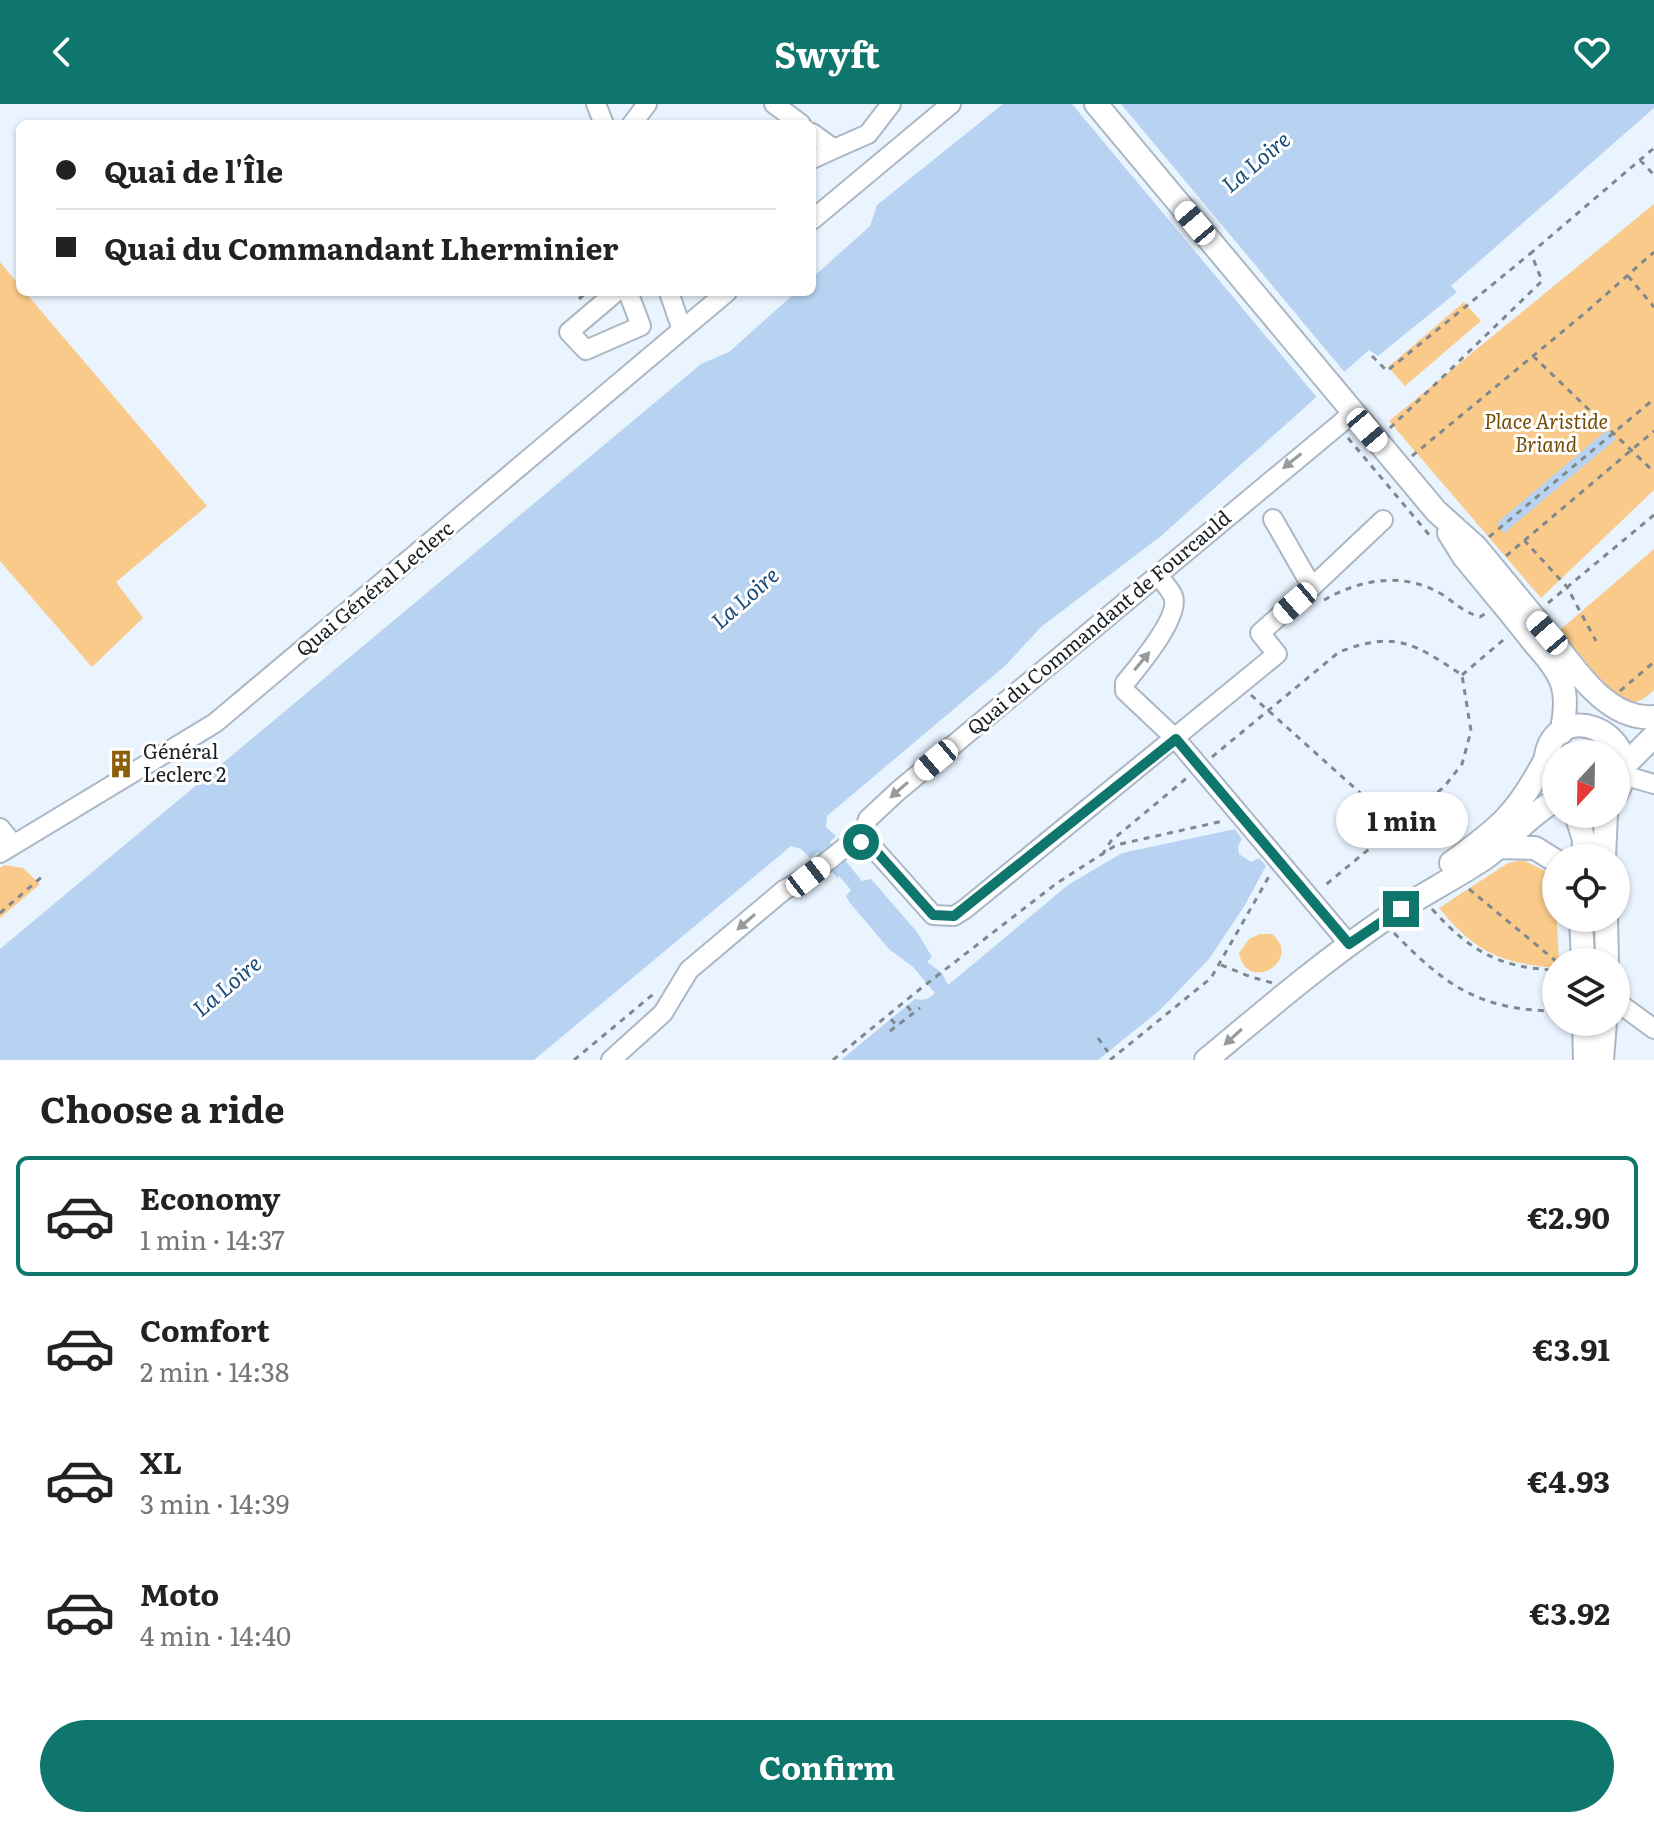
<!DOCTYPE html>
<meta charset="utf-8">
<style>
body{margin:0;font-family:Literata,serif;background:#f6f6f6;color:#222;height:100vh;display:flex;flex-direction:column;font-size:30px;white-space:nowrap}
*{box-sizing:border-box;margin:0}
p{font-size:26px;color:#767676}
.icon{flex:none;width:44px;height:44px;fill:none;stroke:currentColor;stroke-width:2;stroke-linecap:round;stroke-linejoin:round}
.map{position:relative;height:956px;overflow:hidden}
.sheet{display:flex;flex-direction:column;background:#fff;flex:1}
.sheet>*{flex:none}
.guide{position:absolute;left:16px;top:16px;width:800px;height:176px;border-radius:12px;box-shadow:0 2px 6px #0004;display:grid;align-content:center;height:176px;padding:0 40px;background:#fff}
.needle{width:52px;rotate:202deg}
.controls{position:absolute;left:1542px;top:636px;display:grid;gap:16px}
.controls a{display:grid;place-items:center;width:88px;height:88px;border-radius:50%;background:#fff;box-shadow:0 2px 6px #0004;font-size:40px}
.end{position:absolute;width:36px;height:36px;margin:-18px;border:10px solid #0f766e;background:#fff;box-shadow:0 0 0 4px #fff}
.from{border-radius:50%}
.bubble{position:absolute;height:56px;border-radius:28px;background:#fff;box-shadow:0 2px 6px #0004;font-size:26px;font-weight:700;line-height:56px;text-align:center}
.car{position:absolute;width:24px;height:48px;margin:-24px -12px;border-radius:10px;box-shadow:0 0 6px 2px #0007;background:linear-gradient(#fff 24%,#345 0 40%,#fff 0 76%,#345 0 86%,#fff 0)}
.guide b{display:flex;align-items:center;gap:28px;height:76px;font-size:30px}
.guide b+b{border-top:2px solid #e0e0e0}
.guide i{width:20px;height:20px;background:#222}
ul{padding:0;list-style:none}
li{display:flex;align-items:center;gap:24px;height:120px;margin:0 16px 12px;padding:0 24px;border:4px solid transparent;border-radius:12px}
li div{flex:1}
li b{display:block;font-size:30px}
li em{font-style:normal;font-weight:700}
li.current{border-color:#0f766e}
li>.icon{width:72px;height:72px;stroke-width:1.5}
h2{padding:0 40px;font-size:36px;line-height:96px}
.primary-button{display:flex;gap:16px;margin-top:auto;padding:16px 40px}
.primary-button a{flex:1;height:92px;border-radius:48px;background:#0f766e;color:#fff;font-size:32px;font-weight:700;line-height:92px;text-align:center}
header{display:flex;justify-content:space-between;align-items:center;height:104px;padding:0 40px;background:#0f766e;color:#fff;font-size:36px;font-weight:700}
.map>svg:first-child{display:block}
.green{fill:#f9ca8a}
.water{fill:#b7d3f1}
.pier{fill:#eaf4ff}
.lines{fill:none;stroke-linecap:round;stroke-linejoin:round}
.minor-casing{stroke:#abb7c4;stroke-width:22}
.major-casing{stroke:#abb7c4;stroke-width:26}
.path{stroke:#80888f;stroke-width:3;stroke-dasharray:6 6;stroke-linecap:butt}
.minor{stroke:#fff;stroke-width:18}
.major{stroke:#fff;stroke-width:22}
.major-bridge-casing{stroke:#abb7c4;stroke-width:26;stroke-linecap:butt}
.major-bridge{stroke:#fff;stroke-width:22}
.oneway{fill:#989b9c}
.route{stroke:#0f766e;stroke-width:10}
.labels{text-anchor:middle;stroke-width:6;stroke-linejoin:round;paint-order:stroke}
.park-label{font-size:20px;font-style:italic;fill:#744d04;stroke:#fff}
.street-label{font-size:20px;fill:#1b2024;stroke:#fff}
.poi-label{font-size:20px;fill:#1b2024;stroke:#fff;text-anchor:start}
.water-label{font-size:22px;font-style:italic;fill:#1a4c7a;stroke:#fff}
</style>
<header><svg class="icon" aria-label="back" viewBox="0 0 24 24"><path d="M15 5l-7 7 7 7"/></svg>Swyft<svg class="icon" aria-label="heart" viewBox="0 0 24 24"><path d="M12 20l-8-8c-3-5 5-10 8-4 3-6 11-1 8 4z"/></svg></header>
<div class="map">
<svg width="1654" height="956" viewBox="0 0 1654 956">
<rect width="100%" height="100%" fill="#eaf4ff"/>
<!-- green -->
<path class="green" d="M1654,100V386L1541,494L1389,317Z
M0,158L20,182V188H25L207,402L116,478L143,514L92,563L0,457Z
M1464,198L1481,217L1405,282L1388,263Z
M1654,445V586C1648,591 1641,599 1632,598C1614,598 1573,541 1560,526Z
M1523,756L1547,768L1555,782L1559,858H1556V864C1500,859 1475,848 1439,804L1508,759Z
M4,761L23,764L40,780L0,814V764Z
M1260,830H1272C1304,856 1247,891 1239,849L1249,835Z"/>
<!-- water -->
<path class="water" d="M1003,0H1654V4L1451,182L1457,188L1378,252L1369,246L1161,432L1041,523L1005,562L827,712L826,723L836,732L830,738L862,777L871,775L917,828L932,853L927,858L942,869L948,881L1068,781L1122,749L1235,725L1242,735L1238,743L1239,750L1251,758L1259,754L1266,762L1245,801L1209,855L1160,906L1098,956H841L915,895C924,897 929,895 935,889L913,863L889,845L850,799L846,792L851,786L839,772L837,774L817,748L810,754L801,745L791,742L534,956H0V845L701,260L729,248L796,188H812V174L870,122L877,101Z
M1607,326L1616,335L1504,429L1497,419Z"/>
<!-- pier -->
<path class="pier" d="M1072,0H1121L1347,271L1319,296Z"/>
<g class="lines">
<defs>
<path id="minor" d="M596,0L604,20
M774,0L801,20
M632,20L647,0
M812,29L834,45L868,30L891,0
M812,55L834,45
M812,116L951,0
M616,188L569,228L586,246L641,222L628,188
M669,188L682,226
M1158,471C1162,477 1170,485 1173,492C1181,512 1138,563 1125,579V587L1176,635L1349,840
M1312,483L1383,416
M1626,672L1654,680
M0,724L13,740
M861,738L876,747L933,811L954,812L965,805L1277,550L1260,529L1312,483L1273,415
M861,738L868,715L898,687L1353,309
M0,749L215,619L727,188
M1616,897L1654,925
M611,956L663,909L689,866L784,786L808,773L849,740L861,738"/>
<path id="major" d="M1096,0L1436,407L1476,443L1519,495
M1449,429L1464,453L1507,505
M1547,529C1574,563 1606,617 1654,613
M1535,540C1563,571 1571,586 1561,629
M1627,659L1654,632
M1545,667C1543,585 1654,627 1616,690
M1576,710L1584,736L1583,754
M1501,743L1535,744L1556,757
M1604,754L1606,710
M1451,759C1499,724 1517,710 1545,656
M1581,814L1583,858
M1606,814L1607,858
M1584,918L1585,956
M1206,956C1265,907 1322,858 1385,815C1417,793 1452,776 1485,754C1510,736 1529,711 1556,696
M1602,956L1605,918"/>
</defs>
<!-- minor casing -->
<use href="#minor" class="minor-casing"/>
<!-- major casing -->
<use href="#major" class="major-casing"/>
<!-- path -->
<path class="path" d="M1640,56L1654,71
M1628,172L1654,203
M579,195L587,188
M1372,252L1387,267L1531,149
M1533,252L1654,368
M1390,324L1542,177L1531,149L1654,44
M1348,334L1431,433
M1412,352L1585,209L1654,148
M1489,433L1654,295
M1524,436L1567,483L1596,537
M1506,452L1654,327
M1324,496C1361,475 1404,467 1443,491C1456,500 1464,508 1480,513L1486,509
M1548,499L1654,411
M1462,571L1508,532
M1620,587L1654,558
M1251,591L1397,722
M1212,653L1339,548C1396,526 1415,540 1462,571L1471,627L1462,660L1444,683L1323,783
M1102,751L1111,737L1188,673
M1469,785L1557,858
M1432,805C1470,847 1499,864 1556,866
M0,809L44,771
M1394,829C1446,882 1479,906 1556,907
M1221,861L1251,873L1273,879
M907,902L913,909
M891,915L897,922
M890,927L920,904
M1098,934L1108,948
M574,956L657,887
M833,956L920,885L1057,779L1116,741L1223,717
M1110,956L1211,874L1271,769"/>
<!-- minor -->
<use href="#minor" class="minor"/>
<!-- major -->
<use href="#major" class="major"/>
<defs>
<path id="major-bridge" d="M1519,495L1547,529
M1507,505L1535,540"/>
</defs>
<!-- major-bridge casing -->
<use href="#major-bridge" class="major-bridge-casing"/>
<!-- major-bridge -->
<use href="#major-bridge" class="major-bridge"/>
</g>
<!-- one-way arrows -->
<defs><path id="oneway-solid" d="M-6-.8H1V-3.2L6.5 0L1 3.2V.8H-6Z" transform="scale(2)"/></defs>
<g class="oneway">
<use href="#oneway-solid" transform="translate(1292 357) rotate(141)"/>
<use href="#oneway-solid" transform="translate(1142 557) rotate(-50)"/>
<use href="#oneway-solid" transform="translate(899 686) rotate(139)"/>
<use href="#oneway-solid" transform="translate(746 818) rotate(139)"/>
<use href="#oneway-solid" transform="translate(1233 933) rotate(138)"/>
</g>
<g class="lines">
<!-- route -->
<path class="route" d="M861,738L876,747L933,811L954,812L1176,635L1349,840L1401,805"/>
</g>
<!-- icons -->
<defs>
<symbol id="building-bare" viewBox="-9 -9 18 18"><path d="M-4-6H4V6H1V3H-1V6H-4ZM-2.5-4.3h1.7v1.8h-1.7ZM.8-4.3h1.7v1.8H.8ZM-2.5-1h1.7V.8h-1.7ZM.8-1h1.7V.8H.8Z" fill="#8c5e05" stroke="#fff" stroke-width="2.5" paint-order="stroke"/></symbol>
</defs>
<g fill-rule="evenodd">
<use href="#building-bare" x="101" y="640" width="40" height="40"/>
</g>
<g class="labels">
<!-- park labels -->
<g class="park-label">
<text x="1546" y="325">Place Aristide<tspan x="1546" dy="23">Briand</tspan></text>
</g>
<!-- street labels -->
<g class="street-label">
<text transform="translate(375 485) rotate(-40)" y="7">Quai Général Leclerc</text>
<text transform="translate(1099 519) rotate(-40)" y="7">Quai du Commandant de Fourcauld</text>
</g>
<!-- poi labels -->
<g class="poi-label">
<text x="143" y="655">Général<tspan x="143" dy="23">Leclerc 2</tspan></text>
</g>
<!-- water labels -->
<g class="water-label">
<text transform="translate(1256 58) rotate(-40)" y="8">La Loire</text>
<text transform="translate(745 494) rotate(-41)" y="8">La Loire</text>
<text transform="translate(227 882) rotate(-40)" y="8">La Loire</text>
</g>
</g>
</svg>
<div class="controls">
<a><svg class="needle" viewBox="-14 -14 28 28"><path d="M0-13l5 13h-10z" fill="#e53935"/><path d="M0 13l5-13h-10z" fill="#767676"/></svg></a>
<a><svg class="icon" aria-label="locate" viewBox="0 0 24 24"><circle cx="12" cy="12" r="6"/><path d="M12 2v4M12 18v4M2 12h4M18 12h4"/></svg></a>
<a><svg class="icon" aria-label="layers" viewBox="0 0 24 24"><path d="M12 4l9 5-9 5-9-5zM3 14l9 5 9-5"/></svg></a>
</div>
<i class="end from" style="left:861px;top:738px"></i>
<i class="end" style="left:1401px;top:805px"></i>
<div class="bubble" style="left:1336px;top:688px;width:132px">1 min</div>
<i class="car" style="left:1195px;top:119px;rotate:320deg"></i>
<i class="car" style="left:1367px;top:326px;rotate:140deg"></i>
<i class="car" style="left:1295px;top:499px;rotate:229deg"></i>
<i class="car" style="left:1547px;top:529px;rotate:319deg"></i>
<i class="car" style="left:936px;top:656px;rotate:230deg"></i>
<i class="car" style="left:808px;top:773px;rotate:52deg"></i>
<div class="guide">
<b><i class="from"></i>Quai de l'Île</b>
<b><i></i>Quai du Commandant Lherminier</b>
</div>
</div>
<section class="sheet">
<h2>Choose a ride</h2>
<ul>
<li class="current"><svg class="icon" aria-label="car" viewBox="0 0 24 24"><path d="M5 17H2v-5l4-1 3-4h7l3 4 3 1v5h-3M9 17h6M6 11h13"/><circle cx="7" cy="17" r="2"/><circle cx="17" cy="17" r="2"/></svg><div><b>Economy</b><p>1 min · 14:37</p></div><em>€2.90</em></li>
<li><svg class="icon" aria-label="car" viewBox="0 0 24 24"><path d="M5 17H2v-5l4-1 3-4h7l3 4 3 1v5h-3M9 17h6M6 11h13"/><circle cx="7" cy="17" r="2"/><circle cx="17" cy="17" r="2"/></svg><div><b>Comfort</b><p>2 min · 14:38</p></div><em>€3.91</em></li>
<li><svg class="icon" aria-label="car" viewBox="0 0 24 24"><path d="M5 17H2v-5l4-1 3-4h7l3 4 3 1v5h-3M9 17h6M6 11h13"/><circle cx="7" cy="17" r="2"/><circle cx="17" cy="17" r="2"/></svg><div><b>XL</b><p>3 min · 14:39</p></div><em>€4.93</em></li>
<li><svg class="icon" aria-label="car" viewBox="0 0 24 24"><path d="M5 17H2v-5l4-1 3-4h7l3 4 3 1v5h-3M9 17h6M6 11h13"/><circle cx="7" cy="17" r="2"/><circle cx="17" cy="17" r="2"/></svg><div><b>Moto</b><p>4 min · 14:40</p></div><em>€3.92</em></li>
</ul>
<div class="primary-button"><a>Confirm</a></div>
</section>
